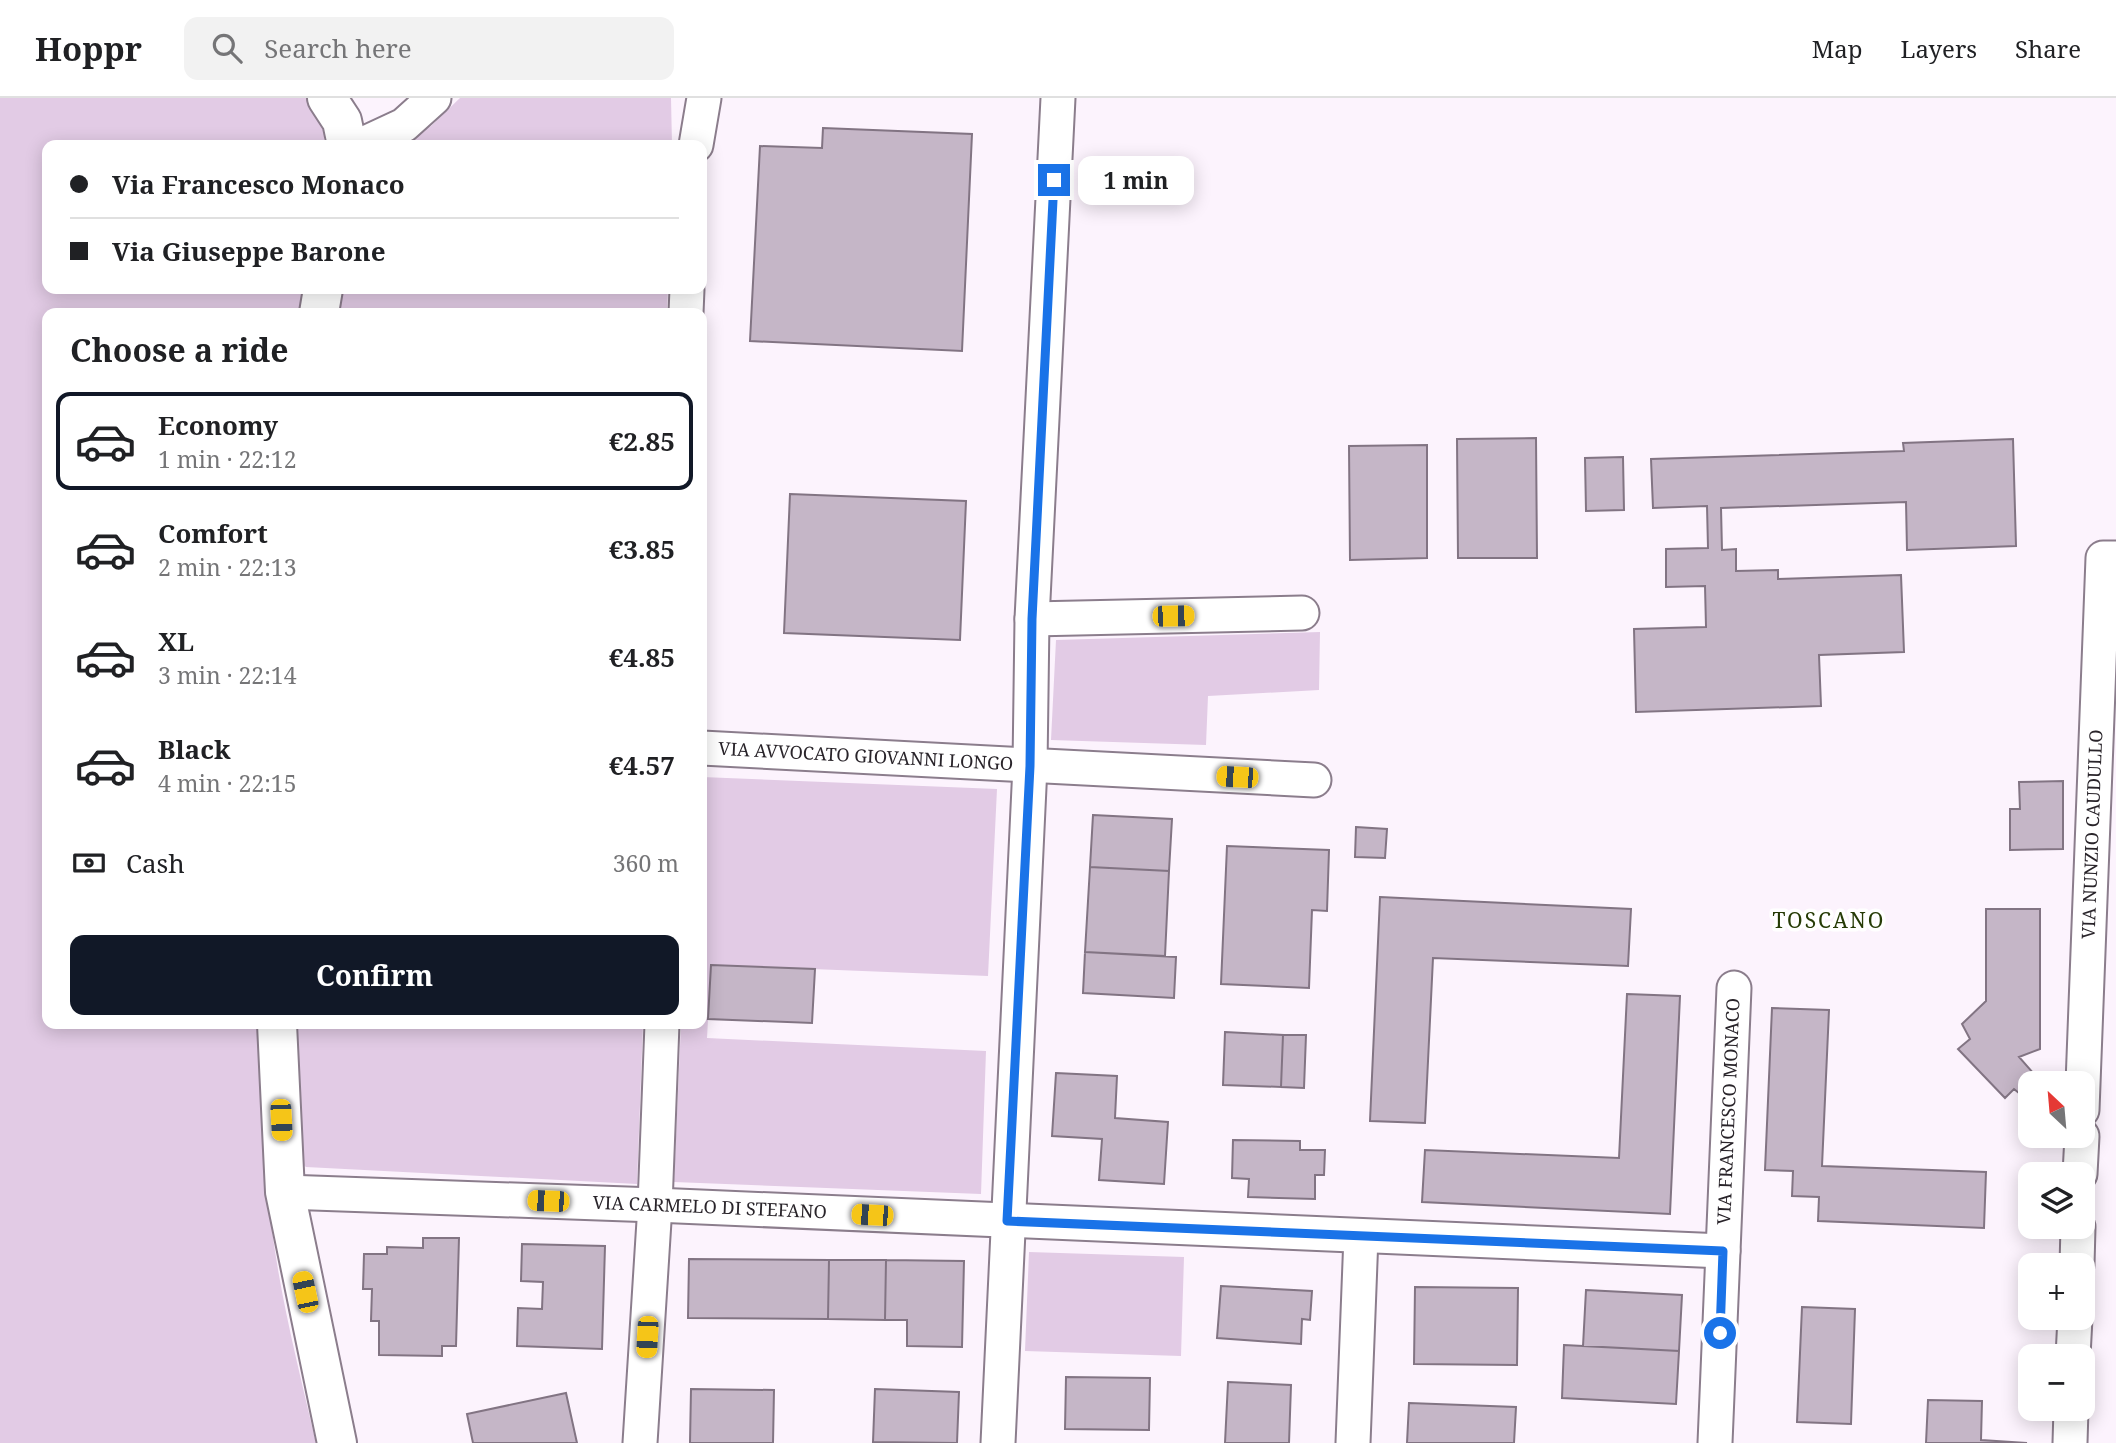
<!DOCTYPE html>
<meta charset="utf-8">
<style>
body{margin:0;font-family:"Noto Serif",serif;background:#f2f2f2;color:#202124;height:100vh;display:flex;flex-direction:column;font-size:26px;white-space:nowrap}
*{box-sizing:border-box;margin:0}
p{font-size:23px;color:#757577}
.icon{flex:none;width:38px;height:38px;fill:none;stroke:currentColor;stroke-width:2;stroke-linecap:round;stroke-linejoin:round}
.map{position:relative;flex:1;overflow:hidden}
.panel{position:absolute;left:42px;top:210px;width:665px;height:721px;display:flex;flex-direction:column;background:#fff;border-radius:14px;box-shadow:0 4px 18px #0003}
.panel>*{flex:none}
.guide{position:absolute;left:42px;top:42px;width:665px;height:154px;border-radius:14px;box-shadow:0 4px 18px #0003;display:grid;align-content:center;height:154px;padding:0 28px;background:#fff}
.needle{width:46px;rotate:334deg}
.buttons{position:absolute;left:2018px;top:973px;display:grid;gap:14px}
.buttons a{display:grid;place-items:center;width:77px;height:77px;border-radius:14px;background:#fff;box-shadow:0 4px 18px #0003;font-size:35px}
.end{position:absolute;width:32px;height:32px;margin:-16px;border:9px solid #1a73e8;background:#fff;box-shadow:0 0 0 4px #fff}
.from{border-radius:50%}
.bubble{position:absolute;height:49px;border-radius:14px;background:#fff;box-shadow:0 4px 18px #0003;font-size:23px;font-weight:700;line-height:49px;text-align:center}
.car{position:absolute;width:21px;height:42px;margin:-21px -10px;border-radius:9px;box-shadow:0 0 5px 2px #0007;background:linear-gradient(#f5c518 24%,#345 0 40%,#f5c518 0 76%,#345 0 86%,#f5c518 0)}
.guide b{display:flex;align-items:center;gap:24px;height:66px;font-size:26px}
.guide b+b{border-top:2px solid #e0e0e0}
.guide i{width:18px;height:18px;background:#202124}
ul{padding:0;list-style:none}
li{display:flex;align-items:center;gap:21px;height:98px;margin:0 14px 10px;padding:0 14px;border:4px solid transparent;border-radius:14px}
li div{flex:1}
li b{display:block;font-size:26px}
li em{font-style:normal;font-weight:700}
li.on{border-color:#111827}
li>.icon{width:63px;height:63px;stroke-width:1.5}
h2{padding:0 28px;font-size:32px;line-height:84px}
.pay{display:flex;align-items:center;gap:18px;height:77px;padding:0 28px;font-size:26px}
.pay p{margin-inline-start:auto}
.primary-button{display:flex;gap:14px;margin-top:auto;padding:14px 28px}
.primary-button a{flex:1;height:80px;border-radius:14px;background:#111827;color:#fff;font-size:28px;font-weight:700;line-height:80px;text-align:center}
header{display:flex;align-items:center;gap:42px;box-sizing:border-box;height:98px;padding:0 35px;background:#fff;border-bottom:2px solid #e0e0e0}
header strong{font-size:33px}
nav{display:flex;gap:38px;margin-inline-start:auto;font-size:24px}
.search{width:490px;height:63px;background:#f2f2f2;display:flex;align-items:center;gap:18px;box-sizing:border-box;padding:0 24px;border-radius:14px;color:#757577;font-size:26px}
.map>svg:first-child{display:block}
.green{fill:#e2cbe5}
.building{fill:#c5b6c7;stroke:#827483;stroke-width:2}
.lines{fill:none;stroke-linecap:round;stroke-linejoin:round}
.minor-casing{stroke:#8b7d8c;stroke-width:37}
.tertiary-casing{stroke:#8b7d8c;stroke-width:42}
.minor{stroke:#fff;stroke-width:33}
.tertiary{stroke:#fff;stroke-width:38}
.route{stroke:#1a73e8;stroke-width:9}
.labels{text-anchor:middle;stroke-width:7;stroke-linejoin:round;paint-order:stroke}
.street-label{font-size:18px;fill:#29242a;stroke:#fff}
.quarter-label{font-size:21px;letter-spacing:2px;fill:#263b06;stroke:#fff}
</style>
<header>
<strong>Hoppr</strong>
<div class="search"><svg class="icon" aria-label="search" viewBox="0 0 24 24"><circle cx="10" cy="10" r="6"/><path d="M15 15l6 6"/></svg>Search here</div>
<nav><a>Map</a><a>Layers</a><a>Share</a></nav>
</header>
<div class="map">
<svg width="2116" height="1345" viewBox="0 0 2116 1345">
<rect width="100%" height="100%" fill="#fcf3fd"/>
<!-- green -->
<path class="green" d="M0,0H308L324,34V47H47V191H305L300,215H47V926H258C261,992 263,1058 271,1124C280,1199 299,1272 316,1345H0Z
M460,0H671L672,47H399L431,28Z
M341,191H668L667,215H337Z
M1320,534L1319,592L1208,598L1206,647L1051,642L1056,542Z
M702,679L997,691L988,878L711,867L707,940L986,953L981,1096L674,1084L681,926H702Z
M294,926H643L637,1086L306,1069L299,1063Z
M1029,1154L1184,1159L1181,1258L1025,1253Z"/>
<!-- building -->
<path class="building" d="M823,30L972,36L962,253L750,243L760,48L822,50Z
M1536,340L1537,460H1458L1457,341Z
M2013,341L2016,448L1907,452L1906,404L1721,410L1722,452L1736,451V473L1778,472V481L1901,477L1904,554L1819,557L1821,608L1636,614L1634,531L1706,529L1705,488L1666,489V451L1708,450L1707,408L1653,410L1651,361L1904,353L1903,345Z
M1427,347V460L1350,462L1349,348Z
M1623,359L1624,412L1586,413L1585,360Z
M790,396L966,403L960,542L784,535Z
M2063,683V751L2010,752V711H2020L2019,684Z
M1093,717L1172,721L1169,773L1090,769Z
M1356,729L1387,731L1385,760L1355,759Z
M1227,748L1329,752L1327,813L1312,812L1309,890L1221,886Z
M1090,769L1169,773L1165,858L1085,854Z
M1380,799L1631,811L1628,868L1433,860L1425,1025L1370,1023Z
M1986,811H2040V951L2019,959L2042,985H2030V996L2025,1000L2014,991L2005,1000L1958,951L1970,941L1962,926L1986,903Z
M1085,854L1176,859L1174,900L1083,895Z
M711,867L815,871L812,925L708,921Z
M1627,896L1680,898L1670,1116L1422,1104L1425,1052L1619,1060Z
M1772,910L1829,912L1822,1068L1986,1074L1984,1130L1818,1123L1819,1099L1792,1098L1793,1073L1765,1072Z
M1225,934L1283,937L1281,989L1223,987Z
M1283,937H1306L1304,990L1281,989Z
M1056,975L1117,978L1115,1020L1168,1024L1164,1086L1099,1082L1102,1041L1052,1038Z
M1233,1042L1300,1043V1052H1325L1324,1077H1315V1101L1248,1099L1249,1081L1232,1080Z
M423,1140H459L456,1248H442V1258L379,1257V1223H371L372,1191H363L364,1156H387V1149L423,1150Z
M522,1146L605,1148L602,1251L517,1248L518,1210L542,1211L543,1184L521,1183Z
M689,1161L829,1162L828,1221L688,1220Z
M829,1162H886L885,1222L828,1221Z
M886,1162L964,1163L962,1249L907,1248V1222H885Z
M1221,1188L1312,1193L1310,1222L1302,1221L1301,1246L1217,1240Z
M1415,1189L1518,1190L1517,1267L1414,1266Z
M1586,1192L1682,1197L1679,1253L1583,1248Z
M1802,1209L1855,1211L1851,1326L1797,1324Z
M1564,1247L1679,1253L1676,1306L1562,1300Z
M1066,1279L1150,1280L1149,1332L1065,1331Z
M1228,1284L1291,1287L1289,1345H1225Z
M691,1291L774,1292L773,1345H690Z
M875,1291L959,1294L957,1345L873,1344Z
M566,1295L577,1345H473L467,1316Z
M1928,1302L1982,1303L1981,1342L2027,1345H1926Z
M1409,1305L1516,1309L1514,1345H1407Z"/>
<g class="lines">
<defs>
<g id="minor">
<path d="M361,47L404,27L434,0"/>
<path d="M696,47L704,0"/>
<path d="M686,215L687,191"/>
<path d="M1032,521L1302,515"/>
<path id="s1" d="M702,650L1314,682"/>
<path id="s2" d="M2082,1012L2103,460H2116"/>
<path d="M2080,1076L2082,1038"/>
<path id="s3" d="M285,1094L655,1107L1723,1153"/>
<path d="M2077,1167L2078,1129"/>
<path d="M2073,1258L2075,1220"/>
<path d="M640,1345L655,1107L662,926"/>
<path d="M998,1345L1030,668L1032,521L1058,0"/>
<path d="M1353,1345L1361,1138"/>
<path id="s4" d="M1715,1345L1734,890"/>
<path d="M2070,1345L2071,1311"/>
</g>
<path id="tertiary" d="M327,0L342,23L347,47
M319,215L323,191
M277,926L285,1094L337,1345"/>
</defs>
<!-- minor casing -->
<use href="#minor" class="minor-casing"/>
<!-- tertiary casing -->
<use href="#tertiary" class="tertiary-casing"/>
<!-- minor -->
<use href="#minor" class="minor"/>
<!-- tertiary -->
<use href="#tertiary" class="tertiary"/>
</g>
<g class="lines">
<!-- route -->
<path class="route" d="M1054,82L1032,521L1030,668L1007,1123L1723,1153L1720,1235"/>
</g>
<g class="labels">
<!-- street labels -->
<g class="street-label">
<text dy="6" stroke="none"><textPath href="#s1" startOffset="164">VIA AVVOCATO GIOVANNI LONGO</textPath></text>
<text dy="6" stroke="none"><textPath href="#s2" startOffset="276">VIA NUNZIO CAUDULLO</textPath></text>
<text dy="6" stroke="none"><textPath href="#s4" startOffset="332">VIA FRANCESCO MONACO</textPath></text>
<text dy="6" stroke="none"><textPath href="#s3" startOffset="425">VIA CARMELO DI STEFANO</textPath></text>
</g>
<!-- quarter labels -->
<g class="quarter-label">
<text x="1829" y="830">TOSCANO</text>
</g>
</g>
</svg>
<div class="buttons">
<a><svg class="needle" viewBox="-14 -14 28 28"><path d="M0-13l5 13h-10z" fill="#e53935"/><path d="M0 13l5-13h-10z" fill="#757577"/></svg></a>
<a><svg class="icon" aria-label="layers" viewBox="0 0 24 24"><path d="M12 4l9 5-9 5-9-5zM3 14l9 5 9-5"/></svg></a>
<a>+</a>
<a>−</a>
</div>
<i class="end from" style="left:1720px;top:1235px"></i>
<i class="end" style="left:1054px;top:82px"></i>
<div class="bubble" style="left:1078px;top:58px;width:116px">1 min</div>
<i class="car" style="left:1173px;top:518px;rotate:89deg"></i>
<i class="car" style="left:1237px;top:679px;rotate:273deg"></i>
<i class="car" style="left:281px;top:1022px;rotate:177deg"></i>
<i class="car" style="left:548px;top:1103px;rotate:272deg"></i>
<i class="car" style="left:872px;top:1117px;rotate:273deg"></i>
<i class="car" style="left:305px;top:1194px;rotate:348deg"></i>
<i class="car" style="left:647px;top:1239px;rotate:183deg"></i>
<div class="guide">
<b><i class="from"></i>Via Francesco Monaco</b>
<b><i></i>Via Giuseppe Barone</b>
</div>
<section class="panel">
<h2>Choose a ride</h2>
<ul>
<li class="on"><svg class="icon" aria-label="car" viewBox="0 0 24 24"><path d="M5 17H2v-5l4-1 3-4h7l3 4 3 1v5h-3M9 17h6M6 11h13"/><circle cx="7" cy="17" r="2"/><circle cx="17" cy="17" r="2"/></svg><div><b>Economy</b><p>1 min · 22:12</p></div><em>€2.85</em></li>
<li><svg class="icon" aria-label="car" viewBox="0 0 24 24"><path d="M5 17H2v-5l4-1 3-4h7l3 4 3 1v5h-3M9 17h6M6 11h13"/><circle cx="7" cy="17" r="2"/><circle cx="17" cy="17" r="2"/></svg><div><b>Comfort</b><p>2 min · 22:13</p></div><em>€3.85</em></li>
<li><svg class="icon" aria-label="car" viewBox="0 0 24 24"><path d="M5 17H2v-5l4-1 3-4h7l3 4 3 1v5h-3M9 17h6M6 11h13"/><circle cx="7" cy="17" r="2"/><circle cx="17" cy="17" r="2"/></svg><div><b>XL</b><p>3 min · 22:14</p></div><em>€4.85</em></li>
<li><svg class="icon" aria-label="car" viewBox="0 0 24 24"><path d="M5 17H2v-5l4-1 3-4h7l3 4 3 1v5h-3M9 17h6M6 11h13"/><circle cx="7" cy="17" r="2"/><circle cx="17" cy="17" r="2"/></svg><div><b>Black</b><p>4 min · 22:15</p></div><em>€4.57</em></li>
</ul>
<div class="pay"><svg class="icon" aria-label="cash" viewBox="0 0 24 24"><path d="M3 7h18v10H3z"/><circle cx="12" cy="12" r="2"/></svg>Cash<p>360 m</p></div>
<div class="primary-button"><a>Confirm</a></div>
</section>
</div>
